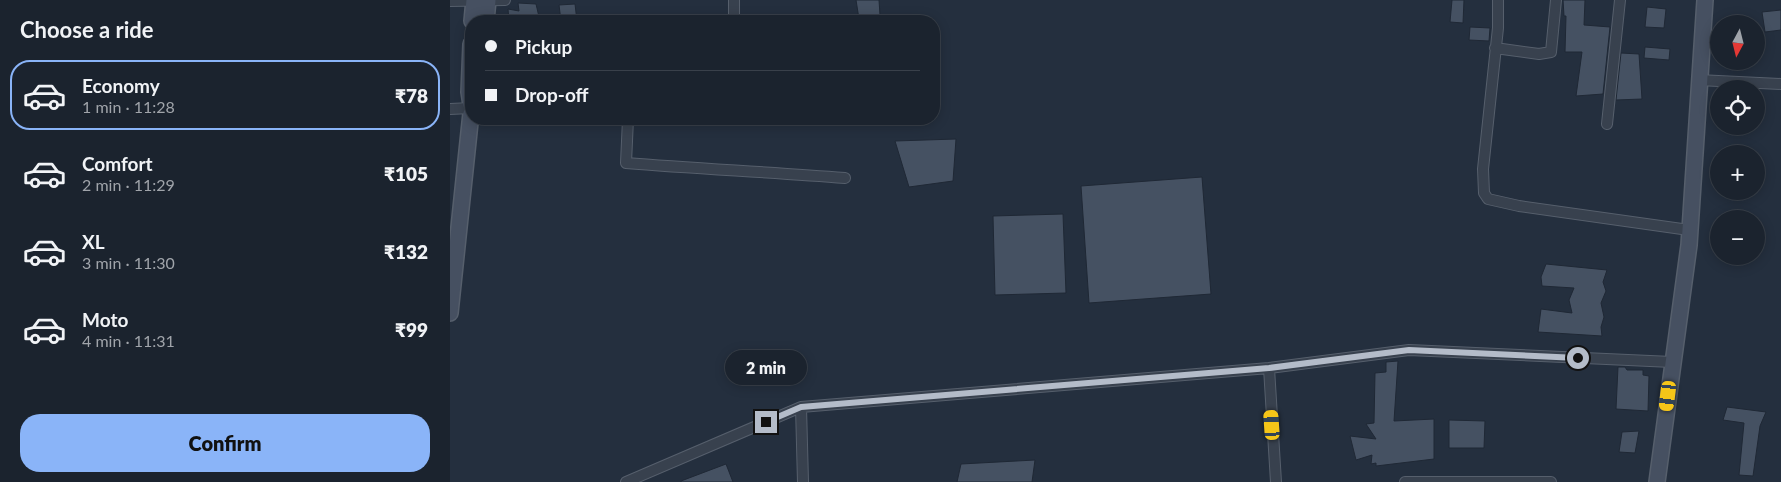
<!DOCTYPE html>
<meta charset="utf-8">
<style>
body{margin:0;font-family:Lato,sans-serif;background:#282f3a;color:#f1f3f6;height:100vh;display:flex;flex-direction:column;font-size:19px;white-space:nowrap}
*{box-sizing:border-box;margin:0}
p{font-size:16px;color:#a0a4aa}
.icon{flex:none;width:28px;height:28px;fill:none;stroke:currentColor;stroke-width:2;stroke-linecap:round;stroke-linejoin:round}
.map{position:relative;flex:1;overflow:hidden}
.details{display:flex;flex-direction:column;background:#1b232e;width:450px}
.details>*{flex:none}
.top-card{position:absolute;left:15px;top:15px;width:475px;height:110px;border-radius:20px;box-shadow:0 2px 12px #0003,0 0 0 1px #39404a;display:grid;align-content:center;height:110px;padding:0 20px;background:#1b232e}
.needle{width:32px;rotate:187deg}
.fabs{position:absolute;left:1260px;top:15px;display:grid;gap:10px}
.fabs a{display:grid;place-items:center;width:55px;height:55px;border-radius:50%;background:#1b232e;box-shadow:0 2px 12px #0003,0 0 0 1px #39404a;font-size:25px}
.end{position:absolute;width:22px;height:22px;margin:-11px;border:6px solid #b4bcc9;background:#111;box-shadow:0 0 0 2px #111}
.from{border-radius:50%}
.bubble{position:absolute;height:35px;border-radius:18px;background:#1b232e;box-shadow:0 2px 12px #0003,0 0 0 1px #39404a;font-size:16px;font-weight:800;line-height:35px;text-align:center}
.car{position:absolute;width:15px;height:30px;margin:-15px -8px;border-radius:6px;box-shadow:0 0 4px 1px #0007;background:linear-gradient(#f5c518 24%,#345 0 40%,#f5c518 0 76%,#345 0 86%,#f5c518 0)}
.top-card b{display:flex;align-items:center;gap:18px;height:48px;font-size:19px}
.top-card b+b{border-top:1px solid #39404a}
.top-card i{width:12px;height:12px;background:#f1f3f6}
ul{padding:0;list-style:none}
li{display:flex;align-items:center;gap:15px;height:70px;margin:0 10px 8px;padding:0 10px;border:2px solid transparent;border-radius:20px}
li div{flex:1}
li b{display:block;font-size:19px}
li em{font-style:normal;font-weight:800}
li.current{border-color:#8ab4f8}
li>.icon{width:45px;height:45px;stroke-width:1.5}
h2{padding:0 20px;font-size:22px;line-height:60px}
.action{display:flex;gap:10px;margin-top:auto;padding:10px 20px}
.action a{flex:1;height:58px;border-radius:20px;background:#8ab4f8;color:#111;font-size:20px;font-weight:800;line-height:58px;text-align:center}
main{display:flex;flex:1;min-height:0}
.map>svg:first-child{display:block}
.building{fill:#455162;stroke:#1f2835}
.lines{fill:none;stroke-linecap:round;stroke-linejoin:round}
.street-casing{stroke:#565f6c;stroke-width:12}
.secondary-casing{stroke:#565f6c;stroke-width:18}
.street{stroke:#38414e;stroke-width:10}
.secondary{stroke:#465061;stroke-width:15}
.route{stroke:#b4bcc9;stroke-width:6}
</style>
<main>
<section class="details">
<h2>Choose a ride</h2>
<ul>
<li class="current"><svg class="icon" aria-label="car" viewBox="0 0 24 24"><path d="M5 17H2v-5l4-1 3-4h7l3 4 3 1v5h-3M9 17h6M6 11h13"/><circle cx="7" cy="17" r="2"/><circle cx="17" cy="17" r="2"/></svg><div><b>Economy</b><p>1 min · 11:28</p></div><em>₹78</em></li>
<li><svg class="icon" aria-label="car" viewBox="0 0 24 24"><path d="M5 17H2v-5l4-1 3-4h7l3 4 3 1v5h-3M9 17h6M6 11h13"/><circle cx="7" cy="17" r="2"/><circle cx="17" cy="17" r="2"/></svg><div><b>Comfort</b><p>2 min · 11:29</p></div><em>₹105</em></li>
<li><svg class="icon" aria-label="car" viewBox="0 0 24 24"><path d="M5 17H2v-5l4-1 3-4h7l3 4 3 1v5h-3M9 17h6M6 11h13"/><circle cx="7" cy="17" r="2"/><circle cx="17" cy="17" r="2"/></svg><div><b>XL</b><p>3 min · 11:30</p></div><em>₹132</em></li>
<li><svg class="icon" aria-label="car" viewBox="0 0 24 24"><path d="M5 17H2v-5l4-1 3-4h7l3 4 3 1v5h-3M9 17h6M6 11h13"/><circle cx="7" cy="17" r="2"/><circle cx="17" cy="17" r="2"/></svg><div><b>Moto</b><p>4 min · 11:31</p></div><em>₹99</em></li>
</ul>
<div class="action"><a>Confirm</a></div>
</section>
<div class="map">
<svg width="1331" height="482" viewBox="0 0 1331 482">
<rect width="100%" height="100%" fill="#242f3e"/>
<!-- building -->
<path class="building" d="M406,0H429L430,15L409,19Z
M1002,0H1014L1013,23L1000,22Z
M1113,0H1135L1134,25L1160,27L1153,94L1126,96L1132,52H1115L1116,16H1114Z
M68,3L86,4L90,21H59L58,9L69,11Z
M125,4L127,21H111L109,5Z
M1197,7L1216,9L1214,28L1195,27Z
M1331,10V30L1315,32L1312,12Z
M1020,27L1040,28L1039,41L1019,40Z
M1195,47L1220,49L1219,60L1194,58Z
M1171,53L1189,54L1192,99L1166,100Z
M506,139L503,181L459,187L445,141Z
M752,177L761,294L639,303L631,186Z
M613,214L616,293L545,295L543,216Z
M1096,264L1157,270L1153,282L1156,291L1151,303L1154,317L1151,327L1152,336L1088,332L1091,309L1122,313L1119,300L1124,288L1092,286L1091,277Z
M948,361L944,421L984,419V459L926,466V463L921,464L922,455L906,460L900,436L926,439L916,424L924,423L925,373L936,372V362Z
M1168,367H1175L1177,370H1193V375L1199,376L1198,411L1166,409Z
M1277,407L1316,412L1310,426L1303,476L1289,475L1294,423L1273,420Z
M999,420L1035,421L1034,448H999Z
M1189,431L1185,453L1169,452L1172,432Z
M585,460L582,482H507L511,464Z
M276,464L283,482H231V481Z"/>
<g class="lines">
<defs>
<path id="street" d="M1048,0V28L1033,169L1034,193L1038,199L1069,206L1239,230
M0,1L55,0
M284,21V0
M1045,48L1089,54L1101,52L1106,0
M1248,80L1331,84
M0,109L21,108
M178,119L176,163C249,169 322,172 395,178
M1157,124L1170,0
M819,368L826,482
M351,407L353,482
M176,482L351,407L819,368L959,350L1222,362
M955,482H1101"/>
<path id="secondary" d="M22,21L24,0
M36,21L38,0
M21,44L19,92L21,105
M0,313L21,113
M1207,482L1239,245L1255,0"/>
</defs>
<!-- street casing -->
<use href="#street" class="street-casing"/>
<!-- secondary casing -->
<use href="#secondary" class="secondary-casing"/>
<!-- street -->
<use href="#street" class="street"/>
<!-- secondary -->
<use href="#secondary" class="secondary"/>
</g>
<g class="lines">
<!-- route -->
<path class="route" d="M316,422L351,407L819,368L959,350L1128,358"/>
</g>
</svg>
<div class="fabs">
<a><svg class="needle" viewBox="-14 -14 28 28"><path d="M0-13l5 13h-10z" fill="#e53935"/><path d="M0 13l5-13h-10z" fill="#a0a4aa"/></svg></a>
<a><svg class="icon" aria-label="locate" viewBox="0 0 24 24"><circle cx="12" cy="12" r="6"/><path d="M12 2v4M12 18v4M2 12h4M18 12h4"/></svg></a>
<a>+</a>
<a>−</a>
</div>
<i class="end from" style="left:1128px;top:358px"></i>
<i class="end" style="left:316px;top:422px"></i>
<div class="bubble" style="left:275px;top:350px;width:82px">2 min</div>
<i class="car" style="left:1218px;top:396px;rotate:187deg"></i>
<i class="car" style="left:822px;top:425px;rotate:356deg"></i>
<div class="top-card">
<b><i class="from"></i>Pickup</b>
<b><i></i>Drop-off</b>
</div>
</div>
</main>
